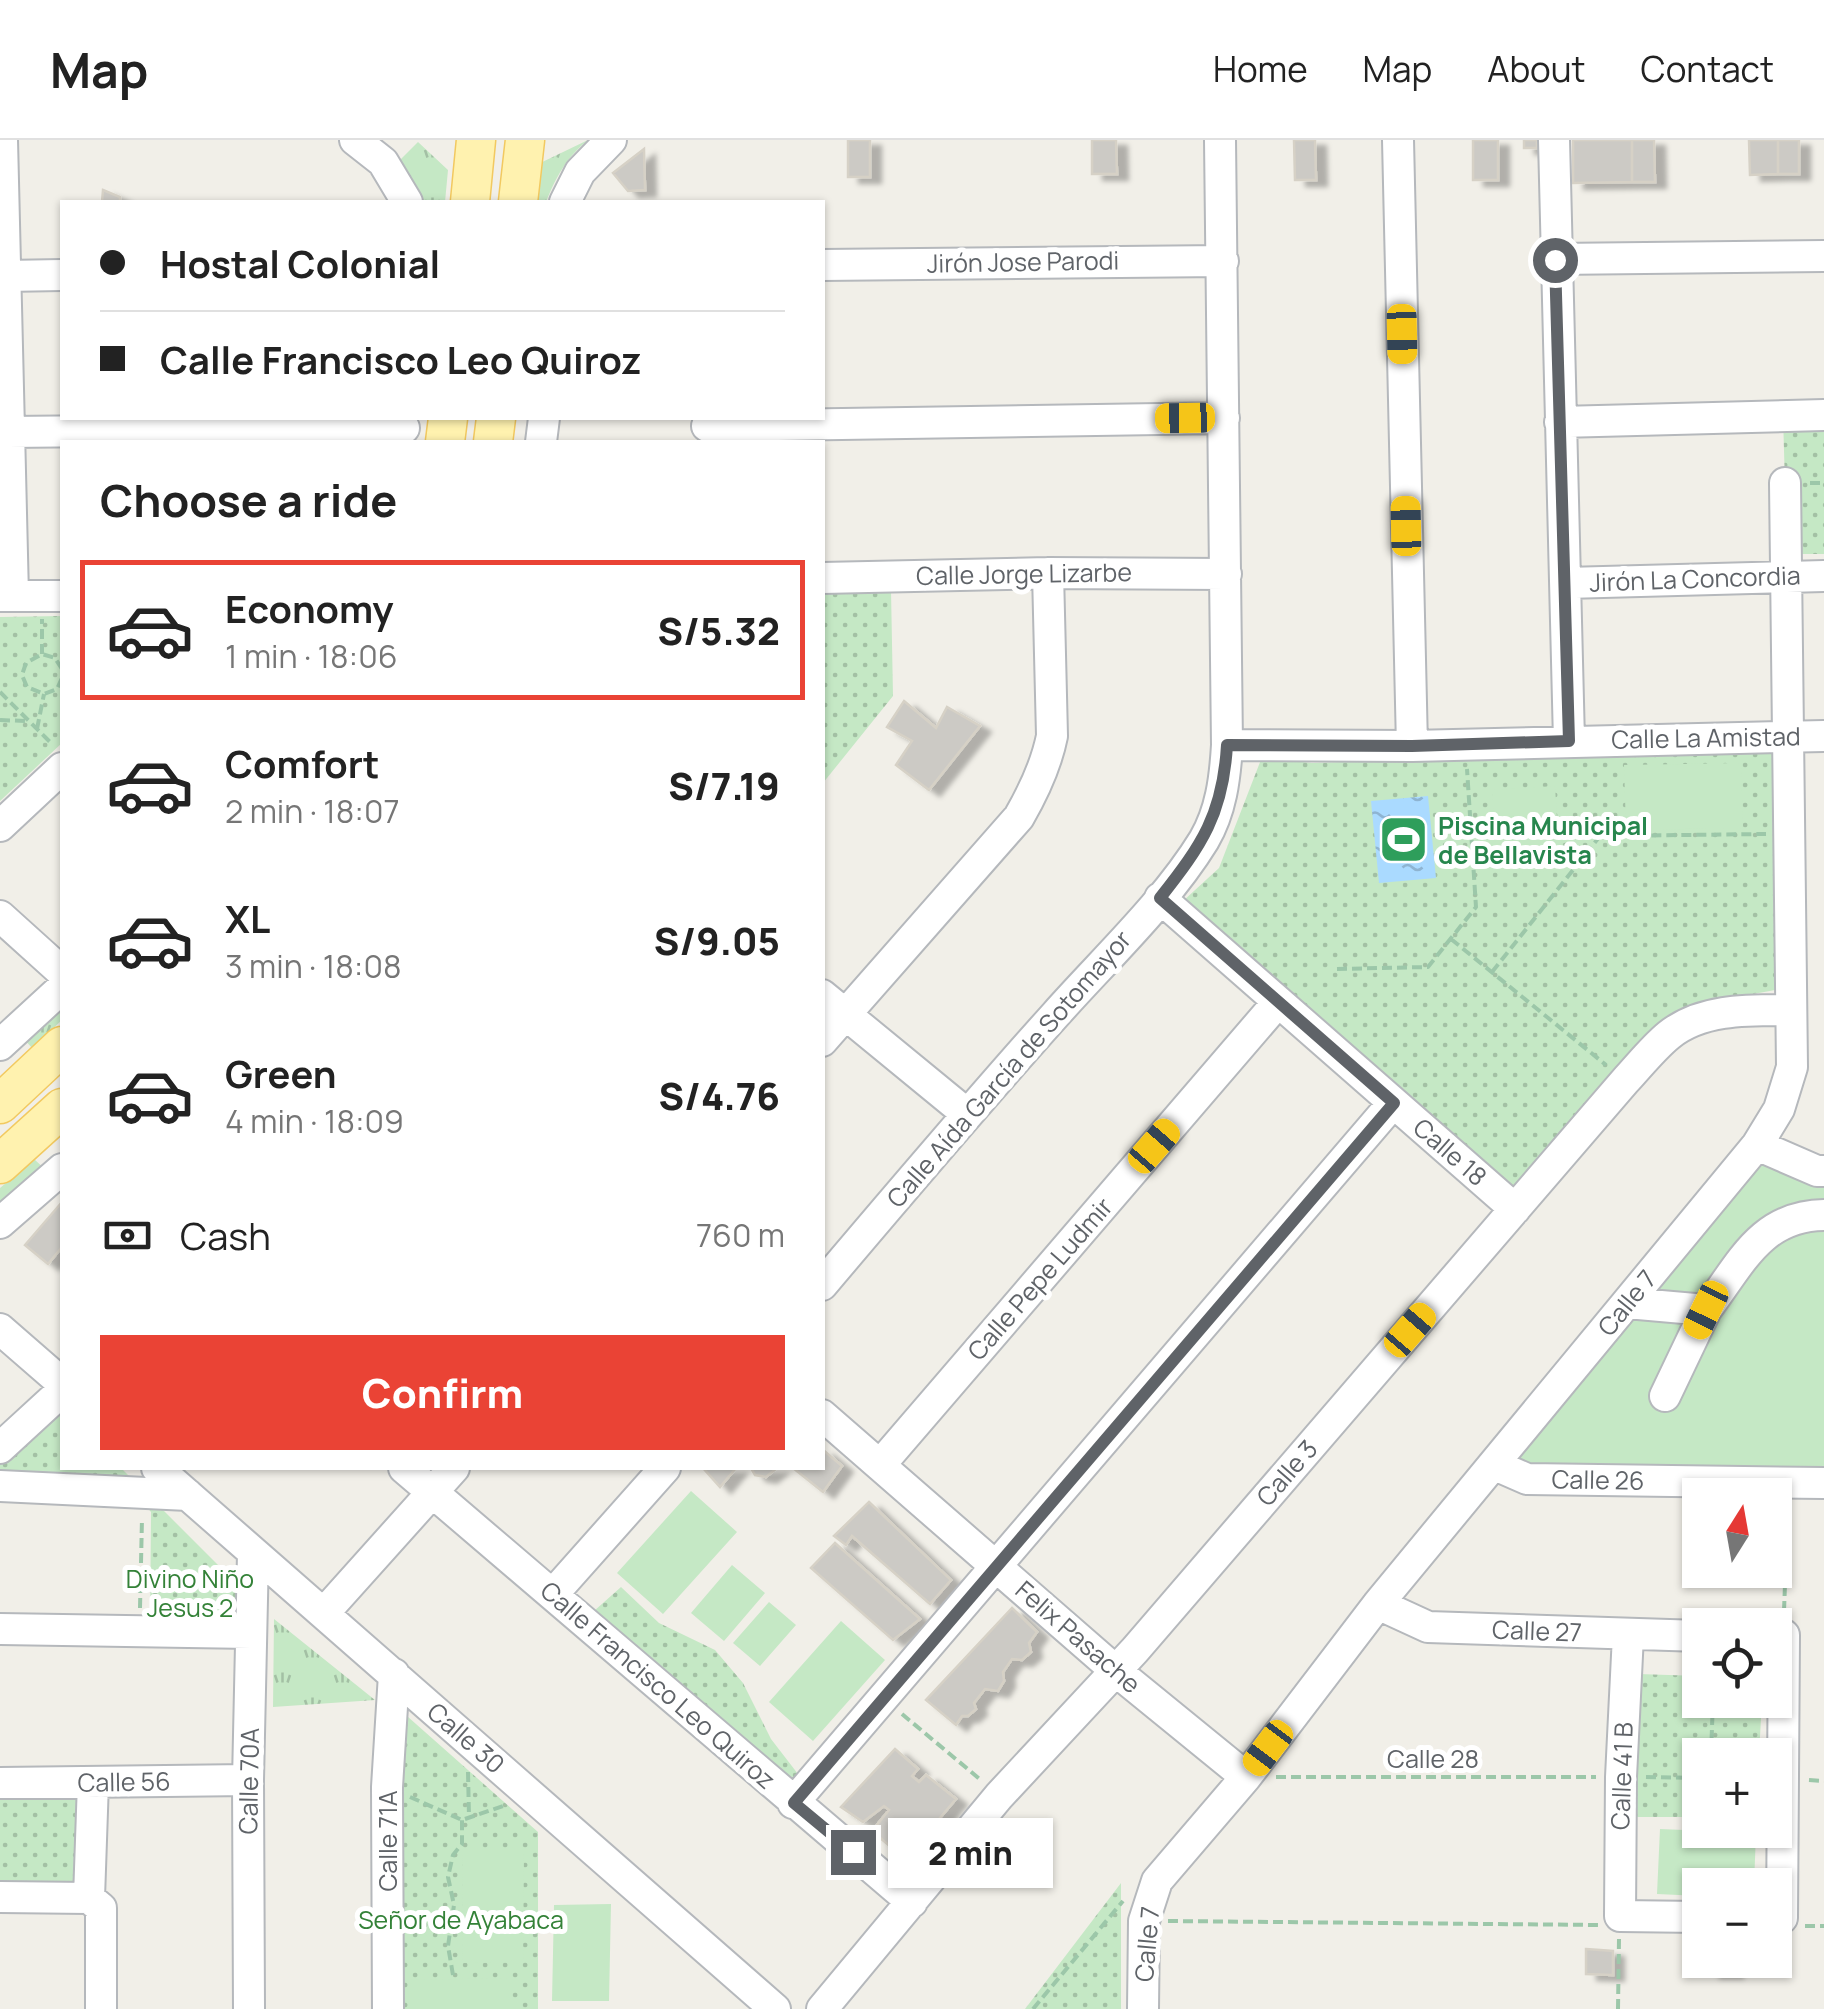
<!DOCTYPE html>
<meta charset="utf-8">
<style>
body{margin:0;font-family:Manrope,sans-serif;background:#f6f6f6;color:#222;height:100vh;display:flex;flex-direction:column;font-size:38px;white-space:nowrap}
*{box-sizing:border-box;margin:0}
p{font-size:32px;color:#767676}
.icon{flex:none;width:55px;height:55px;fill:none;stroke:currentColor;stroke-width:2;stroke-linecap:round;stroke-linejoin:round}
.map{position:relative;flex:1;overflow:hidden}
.drawer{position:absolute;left:60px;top:300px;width:765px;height:1030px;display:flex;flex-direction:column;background:#fff;border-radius:0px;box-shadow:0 2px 8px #0004}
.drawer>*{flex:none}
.banner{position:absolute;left:60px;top:60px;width:765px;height:220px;border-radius:0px;box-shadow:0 2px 8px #0004;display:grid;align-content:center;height:220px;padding:0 40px;background:#fff}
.needle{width:65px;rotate:11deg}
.fabs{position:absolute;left:1682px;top:1338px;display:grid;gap:20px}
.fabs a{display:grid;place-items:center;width:110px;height:110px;border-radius:0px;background:#fff;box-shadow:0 2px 8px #0004;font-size:50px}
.end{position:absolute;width:45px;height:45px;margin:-22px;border:12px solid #5f6368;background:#fff;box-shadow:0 0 0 5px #fff}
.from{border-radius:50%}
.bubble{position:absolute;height:70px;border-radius:0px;background:#fff;box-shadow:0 2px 8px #0004;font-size:32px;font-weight:800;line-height:70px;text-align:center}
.car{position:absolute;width:30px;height:60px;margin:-30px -15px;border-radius:12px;box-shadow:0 0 8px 2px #0007;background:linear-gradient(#f5c518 24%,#345 0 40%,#f5c518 0 76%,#345 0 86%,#f5c518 0)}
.banner b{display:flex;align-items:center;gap:35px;height:95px;font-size:38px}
.banner b+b{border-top:2px solid #e0e0e0}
.banner i{width:25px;height:25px;background:#222}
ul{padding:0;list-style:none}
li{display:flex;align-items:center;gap:30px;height:140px;margin:0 20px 15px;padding:0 20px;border:5px solid transparent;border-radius:0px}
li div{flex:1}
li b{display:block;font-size:38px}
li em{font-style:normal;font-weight:800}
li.active{border-color:#ea4335}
li>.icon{width:90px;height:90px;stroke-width:1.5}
h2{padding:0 40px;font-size:45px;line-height:120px}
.pay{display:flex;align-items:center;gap:25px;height:110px;padding:0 40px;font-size:38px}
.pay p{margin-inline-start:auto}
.button{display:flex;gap:20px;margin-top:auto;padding:20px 40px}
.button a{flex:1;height:115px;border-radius:0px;background:#ea4335;color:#fff;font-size:40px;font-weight:800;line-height:115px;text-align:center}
header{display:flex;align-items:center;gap:60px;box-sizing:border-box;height:140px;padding:0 50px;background:#fff;border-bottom:2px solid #e0e0e0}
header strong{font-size:48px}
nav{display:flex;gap:55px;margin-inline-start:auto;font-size:35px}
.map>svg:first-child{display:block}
.grass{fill:url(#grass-tufts)}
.park{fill:url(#park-dots)}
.pitch{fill:#c5e8c5}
.water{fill:url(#water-ripples)}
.building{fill:#cccac5;stroke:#d6d1c6;stroke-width:2.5;filter:url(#shadow)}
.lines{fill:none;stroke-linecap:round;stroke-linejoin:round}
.minor-casing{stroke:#b5b8bc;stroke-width:34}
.major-casing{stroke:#f2c960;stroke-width:41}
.path{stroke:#9cc7a9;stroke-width:4;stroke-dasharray:10 5;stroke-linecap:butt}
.minor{stroke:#fff;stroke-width:30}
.major{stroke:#fff2af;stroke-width:38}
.route{stroke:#5f6368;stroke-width:12}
.labels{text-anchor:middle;stroke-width:10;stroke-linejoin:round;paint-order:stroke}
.street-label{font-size:25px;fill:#5f6368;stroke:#fff}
.leisure-label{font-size:25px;font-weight:bold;fill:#27864d;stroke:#fff;text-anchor:start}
.park-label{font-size:25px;fill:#348238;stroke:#fff}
</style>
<header>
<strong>Map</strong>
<nav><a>Home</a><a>Map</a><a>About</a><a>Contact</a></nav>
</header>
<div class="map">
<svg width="1824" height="1869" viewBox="0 0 1824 1869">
<defs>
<pattern id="grass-tufts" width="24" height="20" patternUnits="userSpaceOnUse" patternTransform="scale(2.5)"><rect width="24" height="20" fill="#c5e8c5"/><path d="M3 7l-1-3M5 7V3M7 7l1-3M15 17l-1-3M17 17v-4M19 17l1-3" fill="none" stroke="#a3c0a4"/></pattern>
<pattern id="park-dots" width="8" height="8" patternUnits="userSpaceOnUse" patternTransform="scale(2.5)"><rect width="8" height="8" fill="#c5e8c5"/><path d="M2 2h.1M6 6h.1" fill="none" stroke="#a3c0a4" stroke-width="1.8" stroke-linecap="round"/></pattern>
<pattern id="water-ripples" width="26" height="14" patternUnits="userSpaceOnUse" patternTransform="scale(2.5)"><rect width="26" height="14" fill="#aadaff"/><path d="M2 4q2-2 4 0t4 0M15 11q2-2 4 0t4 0" fill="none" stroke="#8eb4d2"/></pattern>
<filter id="shadow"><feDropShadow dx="11" dy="6" stdDeviation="2.5" flood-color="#0004"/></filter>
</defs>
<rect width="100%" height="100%" fill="#f1efe8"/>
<!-- grass -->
<path class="grass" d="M588,0C566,18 556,37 546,62H532L534,26Z
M418,2L448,30L445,62H408L394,26Z
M62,862V880L32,908L23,898Z
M34,1019L48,1032L0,1075V1048Z
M274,1479L375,1560L273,1567Z"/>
<!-- park -->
<path class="park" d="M1824,275V414H1787L1783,276Z
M891,450L893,556L823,643V451Z
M62,476V603L0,661V477Z
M1773,608L1775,850L1710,862L1515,1056L1182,762L1219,728L1262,617L1312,623Z
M62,1269V1328H121L251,1458L240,1494L150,1492L151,1372L136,1354L0,1346V1322Z
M621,1447L659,1483L715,1510L743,1543L771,1599L798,1634L789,1646L594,1471Z
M1638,1534L1700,1536V1560H1762L1759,1615H1700V1677H1634Z
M390,1561L538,1692V1869H381Z
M93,1642L89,1758L0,1757V1643Z
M1121,1743V1869H1025Z"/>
<!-- pitch -->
<path class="pitch" d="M1741,623L1743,688L1626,690L1624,625Z
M1555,646L1560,730L1498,734L1492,650Z
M1763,1022L1811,1046H1824V1338H1556L1514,1323Z
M691,1351L737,1392L663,1474L617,1433Z
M732,1425L765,1453L724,1501L691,1473Z
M769,1462L796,1485L760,1526L733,1503Z
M841,1481L885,1520L813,1601L769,1562Z
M1660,1689L1756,1693L1754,1745H1700V1756L1657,1754Z
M463,1711H524L523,1822L462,1823Z
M611,1764L609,1861H552L554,1765Z
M511,1838V1869H408V1840Z"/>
<!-- water -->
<path class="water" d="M1428,656L1436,738L1379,743L1371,661Z"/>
<!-- building -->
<path class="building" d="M848,0H870V37H848Z
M1092,0H1116L1117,34H1092Z
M1294,0H1315L1316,40H1295Z
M1473,0H1498V40H1473Z
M1524,0H1537V8H1524Z
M1573,0H1632V42L1573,43Z
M1632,0H1654L1655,42H1632Z
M1749,0H1778V34L1750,35Z
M1778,0H1799V34H1778Z
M644,9L645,50L628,51L613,33Z
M103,50L120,57V62H102Z
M904,561L936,588L947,567L980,586L929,650L896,625L912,601L887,587Z
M62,1062V1107L48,1124L25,1105Z
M822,1309L842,1326L823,1352L793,1328H822Z
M703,1328H736L720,1347Z
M751,1328H777L766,1337L755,1335Z
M869,1362L951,1440L930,1464L852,1396L846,1405L834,1396Z
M835,1403L920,1479L893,1500L811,1428Z
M1012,1468L1037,1492L1029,1503L1031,1512L1022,1520L1012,1519L1003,1532L1004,1541L998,1551L985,1549L974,1563L976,1569L968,1576H962L956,1585L926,1560Z
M895,1609L918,1629L912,1636L919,1642L926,1635L956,1659L905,1719L872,1691L889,1670L884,1666L863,1682L841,1667Z
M1586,1809L1613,1811V1835L1586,1834Z
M1709,1820H1732V1832H1709Z"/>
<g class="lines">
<defs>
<path id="minor" d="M2,0L13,456
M355,0L383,22L407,62
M1398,0L1412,606
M1554,0L1569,601
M565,62L580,32L611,0
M1555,119L1824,116
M822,125L1223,121
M5,136L62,135
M1560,282L1824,275
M707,286L1224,278
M8,292L404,288
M541,302L544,278
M822,438L1048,433L1226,434
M1566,443L1824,436
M0,456H62
M1227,605L1412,606L1824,596
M0,686L62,628
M1160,758L1515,1069
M0,776L62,832
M822,855L967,974
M822,901L1019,677C1034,651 1046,626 1052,596L1048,433
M0,905L62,848
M1757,1005L1817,1031H1824
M0,1083L62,1029
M822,1145C899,1054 976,963 1056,874C1104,820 1166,762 1204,700C1221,671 1225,639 1227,605L1220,0
M1627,1163L1706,1170C1741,1124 1760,1076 1824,1075
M0,1189L62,1243
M1665,1256L1706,1170
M822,1275L1116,1531L1246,1637
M0,1308L62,1251
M880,1325L1278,862
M1495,1325L1527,1339L1824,1343
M157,1328L775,1869
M404,1328L912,1762
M0,1346L188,1355
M553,1454L665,1328
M1378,1464L1428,1487L1700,1496
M324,1473L454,1328
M0,1489L251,1493
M1628,1495L1621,1637L1620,1776L1700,1777
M1775,1495H1784L1782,1778H1775
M0,1643L248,1640
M793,1663L1393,963
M0,1757L89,1758
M89,1758L101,1768V1869
M89,1758L93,1642
M249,1869L248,1640L253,1414
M388,1869L387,1647L394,1534
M822,1869L999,1656L1135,1510L1625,941C1639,926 1653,908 1669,895C1702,868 1751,870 1791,870
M1143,1869L1144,1781L1157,1741L1246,1637L1378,1464L1757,1005L1779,969L1792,927L1785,343"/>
<path id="major" d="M470,62L476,0
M518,62L525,0
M445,302L448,278
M493,302L496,278
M0,964L62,906
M0,1024L62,968"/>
</defs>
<!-- minor casing -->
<use href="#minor" class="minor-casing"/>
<!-- major casing -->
<use href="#major" class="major-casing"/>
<!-- path -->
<path class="path" d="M1810,343H1824
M42,514V479
M62,529L55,518L42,514L26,523L22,535L27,547L44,554L57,549L62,538
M0,552L53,605
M0,580L25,581
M37,589L44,554
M1451,799L1606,925
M1337,829L1428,827L1476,767L1467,629
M1492,832L1600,696L1766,694
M140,1468L142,1378
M1784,1471L1788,1365
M902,1574L982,1641
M1711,1615L1713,1560
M468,1632L469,1677
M1276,1637H1596
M1646,1637L1700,1638
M1809,1640L1824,1641
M410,1657L462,1680L503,1666
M1168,1781L1599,1785
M1805,1786H1824
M453,1835L448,1806L454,1765L448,1737L453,1715L462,1704V1680
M1033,1869L1123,1761
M1618,1869L1619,1799"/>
<!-- minor -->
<use href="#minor" class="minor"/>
<!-- major -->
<use href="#major" class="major"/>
</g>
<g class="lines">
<!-- route -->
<path class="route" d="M853,1712L794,1663L1394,963L1160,758C1202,705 1223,674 1227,605L1412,606L1569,601L1555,120"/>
</g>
<!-- icons -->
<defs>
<symbol id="stadium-square" viewBox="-11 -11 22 22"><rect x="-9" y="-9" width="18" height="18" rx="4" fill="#2e9e5b" stroke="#fff"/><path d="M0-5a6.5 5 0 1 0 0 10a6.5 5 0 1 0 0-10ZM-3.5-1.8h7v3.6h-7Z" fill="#fff"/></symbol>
</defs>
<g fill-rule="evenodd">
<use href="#stadium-square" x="1376" y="672" width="55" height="55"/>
</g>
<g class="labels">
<!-- street labels -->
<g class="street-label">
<text transform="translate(1023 122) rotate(-1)" y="9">Jirón Jose Parodi</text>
<text transform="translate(1024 434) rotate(-1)" y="9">Calle Jorge Lizarbe</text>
<text transform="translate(1695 439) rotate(-2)" y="9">Jirón La Concordia</text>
<text transform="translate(1706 598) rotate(-1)" y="9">Calle La Amistad</text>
<text transform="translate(1009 929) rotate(-49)" y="9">Calle Aída García de Sotomayor</text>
<text transform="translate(1450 1012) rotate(41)" y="9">Calle 18</text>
<text transform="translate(1040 1139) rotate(-49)" y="9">Calle Pepe Ludmir</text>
<text transform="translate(1627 1163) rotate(-51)" y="9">Calle 7</text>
<text transform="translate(1287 1333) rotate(-49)" y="9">Calle 3</text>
<text transform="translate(1598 1340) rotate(1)" y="9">Calle 26</text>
<text transform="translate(1537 1491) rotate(2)" y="9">Calle 27</text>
<text transform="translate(1078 1497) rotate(41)" y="9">Felix Pasache</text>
<text transform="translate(658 1545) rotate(41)" y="9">Calle Francisco Leo Quiroz</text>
<text transform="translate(466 1598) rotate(41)" y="9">Calle 30</text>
<text x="1433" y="1628">Calle 28</text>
<text transform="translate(1622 1636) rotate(-88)" y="9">Calle 41 B</text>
<text transform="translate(249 1641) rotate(-89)" y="9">Calle 70A</text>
<text transform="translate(124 1642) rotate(-1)" y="9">Calle 56</text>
<text transform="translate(388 1701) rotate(-90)" y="9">Calle 71A</text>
<text transform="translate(1147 1804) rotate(-85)" y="9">Calle 7</text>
</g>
<!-- leisure labels -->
<g class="leisure-label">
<text x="1438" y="695">Piscina Municipal<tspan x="1438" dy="29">de Bellavista</tspan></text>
</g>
<!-- park labels -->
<g class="park-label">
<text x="190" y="1448">Divino Niño<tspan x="190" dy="29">Jesus 2</tspan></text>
<text x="461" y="1789">Señor de Ayabaca</text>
</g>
</g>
</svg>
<div class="fabs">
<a><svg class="needle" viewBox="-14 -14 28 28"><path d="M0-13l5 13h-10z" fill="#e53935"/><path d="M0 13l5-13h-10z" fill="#767676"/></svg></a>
<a><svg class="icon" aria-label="locate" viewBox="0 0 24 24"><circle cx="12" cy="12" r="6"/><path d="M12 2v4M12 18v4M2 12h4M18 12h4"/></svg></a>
<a>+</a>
<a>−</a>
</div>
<i class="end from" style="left:1555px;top:120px"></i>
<i class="end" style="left:853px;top:1712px"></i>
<div class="bubble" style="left:888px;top:1678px;width:165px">2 min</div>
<i class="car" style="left:1402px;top:194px;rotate:179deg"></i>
<i class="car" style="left:1185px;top:278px;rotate:269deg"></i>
<i class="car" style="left:1406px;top:386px;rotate:359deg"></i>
<i class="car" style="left:1154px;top:1006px;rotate:41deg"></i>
<i class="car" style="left:1706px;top:1170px;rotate:206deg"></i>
<i class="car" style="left:1410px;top:1190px;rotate:41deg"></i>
<i class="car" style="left:1268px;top:1608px;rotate:217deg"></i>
<div class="banner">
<b><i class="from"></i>Hostal Colonial</b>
<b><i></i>Calle Francisco Leo Quiroz</b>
</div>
<section class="drawer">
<h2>Choose a ride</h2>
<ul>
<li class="active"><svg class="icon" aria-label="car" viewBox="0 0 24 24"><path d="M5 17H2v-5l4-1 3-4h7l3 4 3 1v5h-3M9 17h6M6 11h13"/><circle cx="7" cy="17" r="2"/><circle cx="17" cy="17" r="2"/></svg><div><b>Economy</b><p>1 min · 18:06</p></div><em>S/5.32</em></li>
<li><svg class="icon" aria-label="car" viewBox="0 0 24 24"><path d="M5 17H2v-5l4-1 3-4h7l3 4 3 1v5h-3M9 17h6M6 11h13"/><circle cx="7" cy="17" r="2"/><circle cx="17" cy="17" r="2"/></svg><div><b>Comfort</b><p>2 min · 18:07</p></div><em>S/7.19</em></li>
<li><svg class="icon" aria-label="car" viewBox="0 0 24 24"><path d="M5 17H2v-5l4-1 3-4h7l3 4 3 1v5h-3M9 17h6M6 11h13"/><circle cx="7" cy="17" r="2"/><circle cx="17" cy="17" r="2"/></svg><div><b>XL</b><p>3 min · 18:08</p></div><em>S/9.05</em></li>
<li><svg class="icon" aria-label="car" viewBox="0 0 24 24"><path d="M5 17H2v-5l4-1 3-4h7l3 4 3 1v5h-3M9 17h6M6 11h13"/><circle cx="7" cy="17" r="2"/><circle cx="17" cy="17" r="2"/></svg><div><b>Green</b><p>4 min · 18:09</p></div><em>S/4.76</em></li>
</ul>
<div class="pay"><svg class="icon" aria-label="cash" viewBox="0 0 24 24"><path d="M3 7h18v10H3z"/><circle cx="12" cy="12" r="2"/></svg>Cash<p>760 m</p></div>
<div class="button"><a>Confirm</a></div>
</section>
</div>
